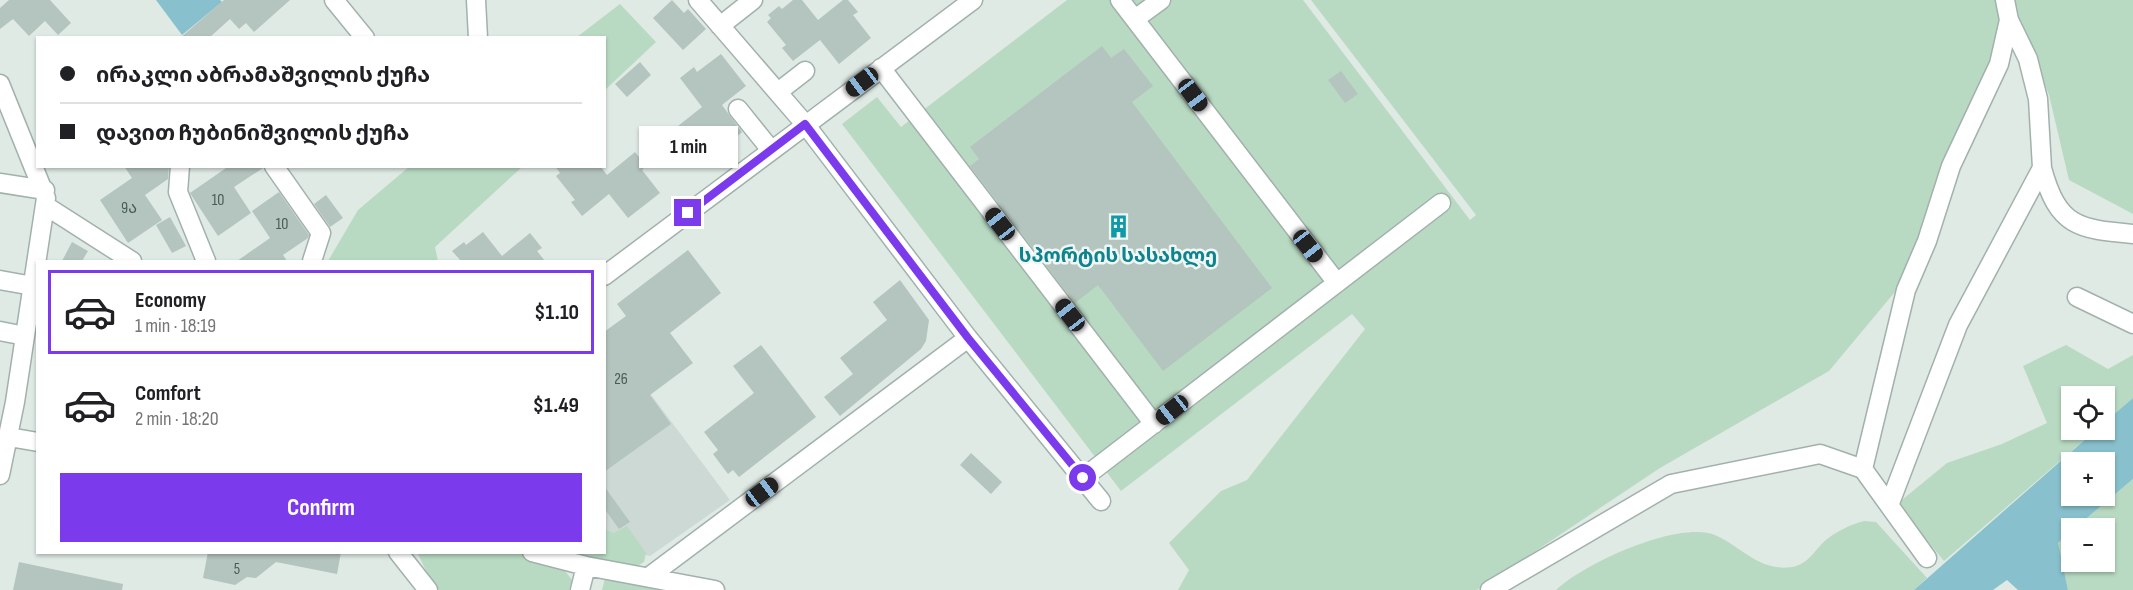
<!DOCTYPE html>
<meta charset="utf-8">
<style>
body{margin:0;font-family:"Sofia Sans Condensed","Noto Sans Georgian",sans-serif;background:#f2f2f2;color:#202124;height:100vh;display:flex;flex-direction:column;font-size:22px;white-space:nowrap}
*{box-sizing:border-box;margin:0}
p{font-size:20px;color:#757577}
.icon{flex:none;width:33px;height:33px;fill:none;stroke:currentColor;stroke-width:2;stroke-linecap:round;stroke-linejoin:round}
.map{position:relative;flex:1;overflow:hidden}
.side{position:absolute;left:36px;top:260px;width:570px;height:294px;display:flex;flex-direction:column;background:#fff;border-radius:0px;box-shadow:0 2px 4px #0004}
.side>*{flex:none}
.guide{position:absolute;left:36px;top:36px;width:570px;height:132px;border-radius:0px;box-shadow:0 2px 4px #0004;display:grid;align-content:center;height:132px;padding:0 24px;background:#fff}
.buttons{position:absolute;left:2061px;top:386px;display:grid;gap:12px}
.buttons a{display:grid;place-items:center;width:54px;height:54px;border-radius:0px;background:#fff;box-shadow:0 2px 4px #0004;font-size:30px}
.end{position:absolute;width:27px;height:27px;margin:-14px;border:8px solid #7c3aed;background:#fff;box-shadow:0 0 0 3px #fff}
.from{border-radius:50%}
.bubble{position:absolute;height:42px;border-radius:0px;background:#fff;box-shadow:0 2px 4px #0004;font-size:20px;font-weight:700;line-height:42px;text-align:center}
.car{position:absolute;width:18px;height:36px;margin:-18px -9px;border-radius:8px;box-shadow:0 0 4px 2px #0007;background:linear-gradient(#222 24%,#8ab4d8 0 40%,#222 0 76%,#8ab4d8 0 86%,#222 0)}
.guide b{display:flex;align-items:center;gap:21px;height:57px;font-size:22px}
.guide b+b{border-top:2px solid #e0e0e0}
.guide i{width:15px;height:15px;background:#202124}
ul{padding:10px 0 0;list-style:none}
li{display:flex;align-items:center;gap:18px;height:84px;margin:0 12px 9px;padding:0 12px;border:3px solid transparent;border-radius:0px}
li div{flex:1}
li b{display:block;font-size:22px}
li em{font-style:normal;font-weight:700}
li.on{border-color:#7c3aed}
li>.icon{width:54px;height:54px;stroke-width:1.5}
.cta{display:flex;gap:12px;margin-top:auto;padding:12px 24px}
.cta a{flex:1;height:69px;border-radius:0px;background:#7c3aed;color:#fff;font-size:24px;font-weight:700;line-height:69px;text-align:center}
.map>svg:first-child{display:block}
.built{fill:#cdd9d4}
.green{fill:#b8dac2}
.water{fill:#88c1cd;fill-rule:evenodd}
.building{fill:#b4c4be}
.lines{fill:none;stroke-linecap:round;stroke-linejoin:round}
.minor-casing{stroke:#a2b1ac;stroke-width:21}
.minor{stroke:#fff;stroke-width:18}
.route{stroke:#7c3aed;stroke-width:8}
.labels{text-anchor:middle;stroke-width:5;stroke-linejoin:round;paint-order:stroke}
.number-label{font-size:16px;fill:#465c56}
.culture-label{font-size:20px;font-weight:bold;fill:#0d838f;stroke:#eff6f3}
</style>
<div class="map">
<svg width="2133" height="590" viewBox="0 0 2133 590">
<rect width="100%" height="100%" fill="#dfeae5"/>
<!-- built -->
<path class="built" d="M604,332L730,500L650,556L605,547Z"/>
<!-- green -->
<path class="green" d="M1067,0H1303L1470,220L1476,215L1311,0H1996L2001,21L1995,64L1899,287L1829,371L1660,468L1477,590H1178L1189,570L1169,543L1221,491L1247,480L1365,329L1352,314L1121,491L842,124L877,97L901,127Z
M2015,0H2133V214L2069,180L2049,95L2022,29Z
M620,4L656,42L605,90L604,38L577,37Z
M410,166L522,167L435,247L438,261H328L358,210Z
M2066,345L2108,369L2133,355V398L2105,422L2104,396H2072V429H2097L1944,561L1897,504L1947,463L2002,444L2047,423L2023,366Z
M2133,479V590H2068L2057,543L2071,531L2072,561H2104V528H2075Z
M1864,521L1876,522L1927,578L1914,590H1556C1585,563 1669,525 1708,533C1734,538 1756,573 1792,567C1808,565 1816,548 1827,539C1839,530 1850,525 1864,521Z
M627,526L646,553L644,562L631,570L564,552H604L605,530L614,533Z
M417,552H517L559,563L572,580L569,590H439L428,575Z
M605,578L659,590H602Z"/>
<!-- water -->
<path class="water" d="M156,0H220L222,2L182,35Z
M2133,398V479L2075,528H2072L2058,543L2068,590H2018L2007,580L1993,590H1914L2097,429H2104L2105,422ZM2072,462H2104V495H2072Z"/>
<!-- building -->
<path class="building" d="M9,0H50L71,23L58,35L45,21L29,36L13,19L0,29V8Z
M224,0H290L254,32L246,23L239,29L230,19L209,38H180Z
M672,0L684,13L688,9L706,29L683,50L653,18Z
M793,0H802L818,20L843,0H848L858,12L853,15L871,38L839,64L820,40L793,61L782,48L786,45L767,22L771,18L768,15L779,6L782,9Z
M1102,46L1111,58L1124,49L1153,86L1132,102L1272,288L1163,371L1098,285L1075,303L970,166L979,159L970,147Z
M721,54L746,86L722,105L742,132L729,143L727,139L703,158L699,154L696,157L687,145L690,143L678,126L702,107L680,78L694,67L697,72Z
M640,62L651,75L627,97L615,84Z
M1341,71L1358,94L1345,103L1328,80Z
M635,152L646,166L642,170L660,193L628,218L609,194L582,216L571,202L575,200L556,176L560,173L555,166H600L607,175Z
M124,166H169L168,179L145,195L162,220L128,243L100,200L132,178Z
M229,166L263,168L234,187L251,213L218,236L190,193Z
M279,192L309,235L308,238L283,255L287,261H237L270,238L252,211Z
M326,195L343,218L330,227L314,204Z
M170,217L186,246L172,253L156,225Z
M483,232L502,256L530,233L542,248L537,251L545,261H461L452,251L464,242L466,245Z
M72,242L88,251L82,261H62Z
M688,250L721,293L670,333L693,363L650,395L671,424L604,472V332L626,316L617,304Z
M900,280L929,320L926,341L921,349L840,416L824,397L853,374L840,358L887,320L873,302Z
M761,345L816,417L739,477L733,470L728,474L713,454L718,450L704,432L754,393L733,366Z
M971,453L1002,482L991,494L960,465Z
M604,486L630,522L619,529L604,508Z
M208,552H341L337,574L276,562L256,578L247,577L235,585L203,578Z
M19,562L123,584L122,590H13Z"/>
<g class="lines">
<defs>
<path id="minor" d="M334,0L365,38
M476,0L478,38
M698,0L805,124L968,338L1101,501
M1120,0L1337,283
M1135,19L1161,0
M720,26L753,0
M881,68L1154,424
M0,84L46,198L15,402L0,475
M778,92L805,71
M738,109L771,150
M180,166L178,192L206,261
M274,166L321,233L312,261
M2042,168C2058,227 2078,229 2133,234
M0,183L45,190
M46,206L132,261
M604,276L973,0
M0,280L33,286
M2077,297L2133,324
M0,331L25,336
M9,437L38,442
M1863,469L1927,558
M1083,478L1441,203
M1890,503L1958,325L2042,168L2038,99L2028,59L2009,20
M398,552L428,590
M532,552L586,566L715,590
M650,576L968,338
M580,590L586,566
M1490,590L1671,484L1820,454L1863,469L1906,290L1927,241L1951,166L1999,64L2009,20L2005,0"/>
</defs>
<!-- minor casing -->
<use href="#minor" class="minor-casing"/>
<!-- minor -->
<use href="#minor" class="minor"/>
</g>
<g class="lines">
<!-- route -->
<path class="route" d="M688,213L805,124L968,338L1083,478"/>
</g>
<!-- icons -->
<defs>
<symbol id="building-bare" viewBox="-9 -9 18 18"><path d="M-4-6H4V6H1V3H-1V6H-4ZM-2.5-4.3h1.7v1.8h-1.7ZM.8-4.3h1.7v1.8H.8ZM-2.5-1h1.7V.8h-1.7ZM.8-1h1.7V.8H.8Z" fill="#0f9aa8" stroke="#eff6f3" stroke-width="2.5" paint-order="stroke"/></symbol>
</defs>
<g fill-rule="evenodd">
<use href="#building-bare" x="1102" y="210" width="33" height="33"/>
</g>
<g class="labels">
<!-- number labels -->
<g class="number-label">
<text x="218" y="205">10</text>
<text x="129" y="213">9ა</text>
<text x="282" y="229">10</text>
<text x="621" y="384">26</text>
<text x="237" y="574">5</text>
</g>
<!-- culture labels -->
<g class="culture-label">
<text x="1118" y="262">სპორტის სასახლე</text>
</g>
</g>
</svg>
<div class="buttons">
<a><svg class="icon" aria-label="locate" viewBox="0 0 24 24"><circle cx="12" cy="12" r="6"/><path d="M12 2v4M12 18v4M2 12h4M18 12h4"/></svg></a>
<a>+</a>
<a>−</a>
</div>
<i class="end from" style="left:1083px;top:478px"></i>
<i class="end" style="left:688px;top:213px"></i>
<div class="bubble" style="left:639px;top:126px;width:99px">1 min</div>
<i class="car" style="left:862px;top:82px;rotate:233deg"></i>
<i class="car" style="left:1193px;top:95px;rotate:143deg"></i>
<i class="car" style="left:1000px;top:224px;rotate:322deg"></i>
<i class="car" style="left:1308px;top:246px;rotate:142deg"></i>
<i class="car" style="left:1070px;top:315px;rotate:322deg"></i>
<i class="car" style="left:1172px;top:410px;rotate:232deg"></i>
<i class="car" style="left:762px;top:492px;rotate:53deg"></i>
<div class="guide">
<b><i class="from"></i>ირაკლი აბრამაშვილის ქუჩა</b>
<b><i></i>დავით ჩუბინიშვილის ქუჩა</b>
</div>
<section class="side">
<ul>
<li class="on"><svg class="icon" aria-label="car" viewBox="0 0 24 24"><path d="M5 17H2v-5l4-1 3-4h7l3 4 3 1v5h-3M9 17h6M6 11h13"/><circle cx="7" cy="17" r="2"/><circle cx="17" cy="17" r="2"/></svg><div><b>Economy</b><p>1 min · 18:19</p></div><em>$1.10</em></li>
<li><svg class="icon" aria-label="car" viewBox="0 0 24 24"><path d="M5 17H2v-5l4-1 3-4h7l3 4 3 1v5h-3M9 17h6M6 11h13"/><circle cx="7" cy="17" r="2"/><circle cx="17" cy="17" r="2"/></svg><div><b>Comfort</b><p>2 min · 18:20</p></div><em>$1.49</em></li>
</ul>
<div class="cta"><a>Confirm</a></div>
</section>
</div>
